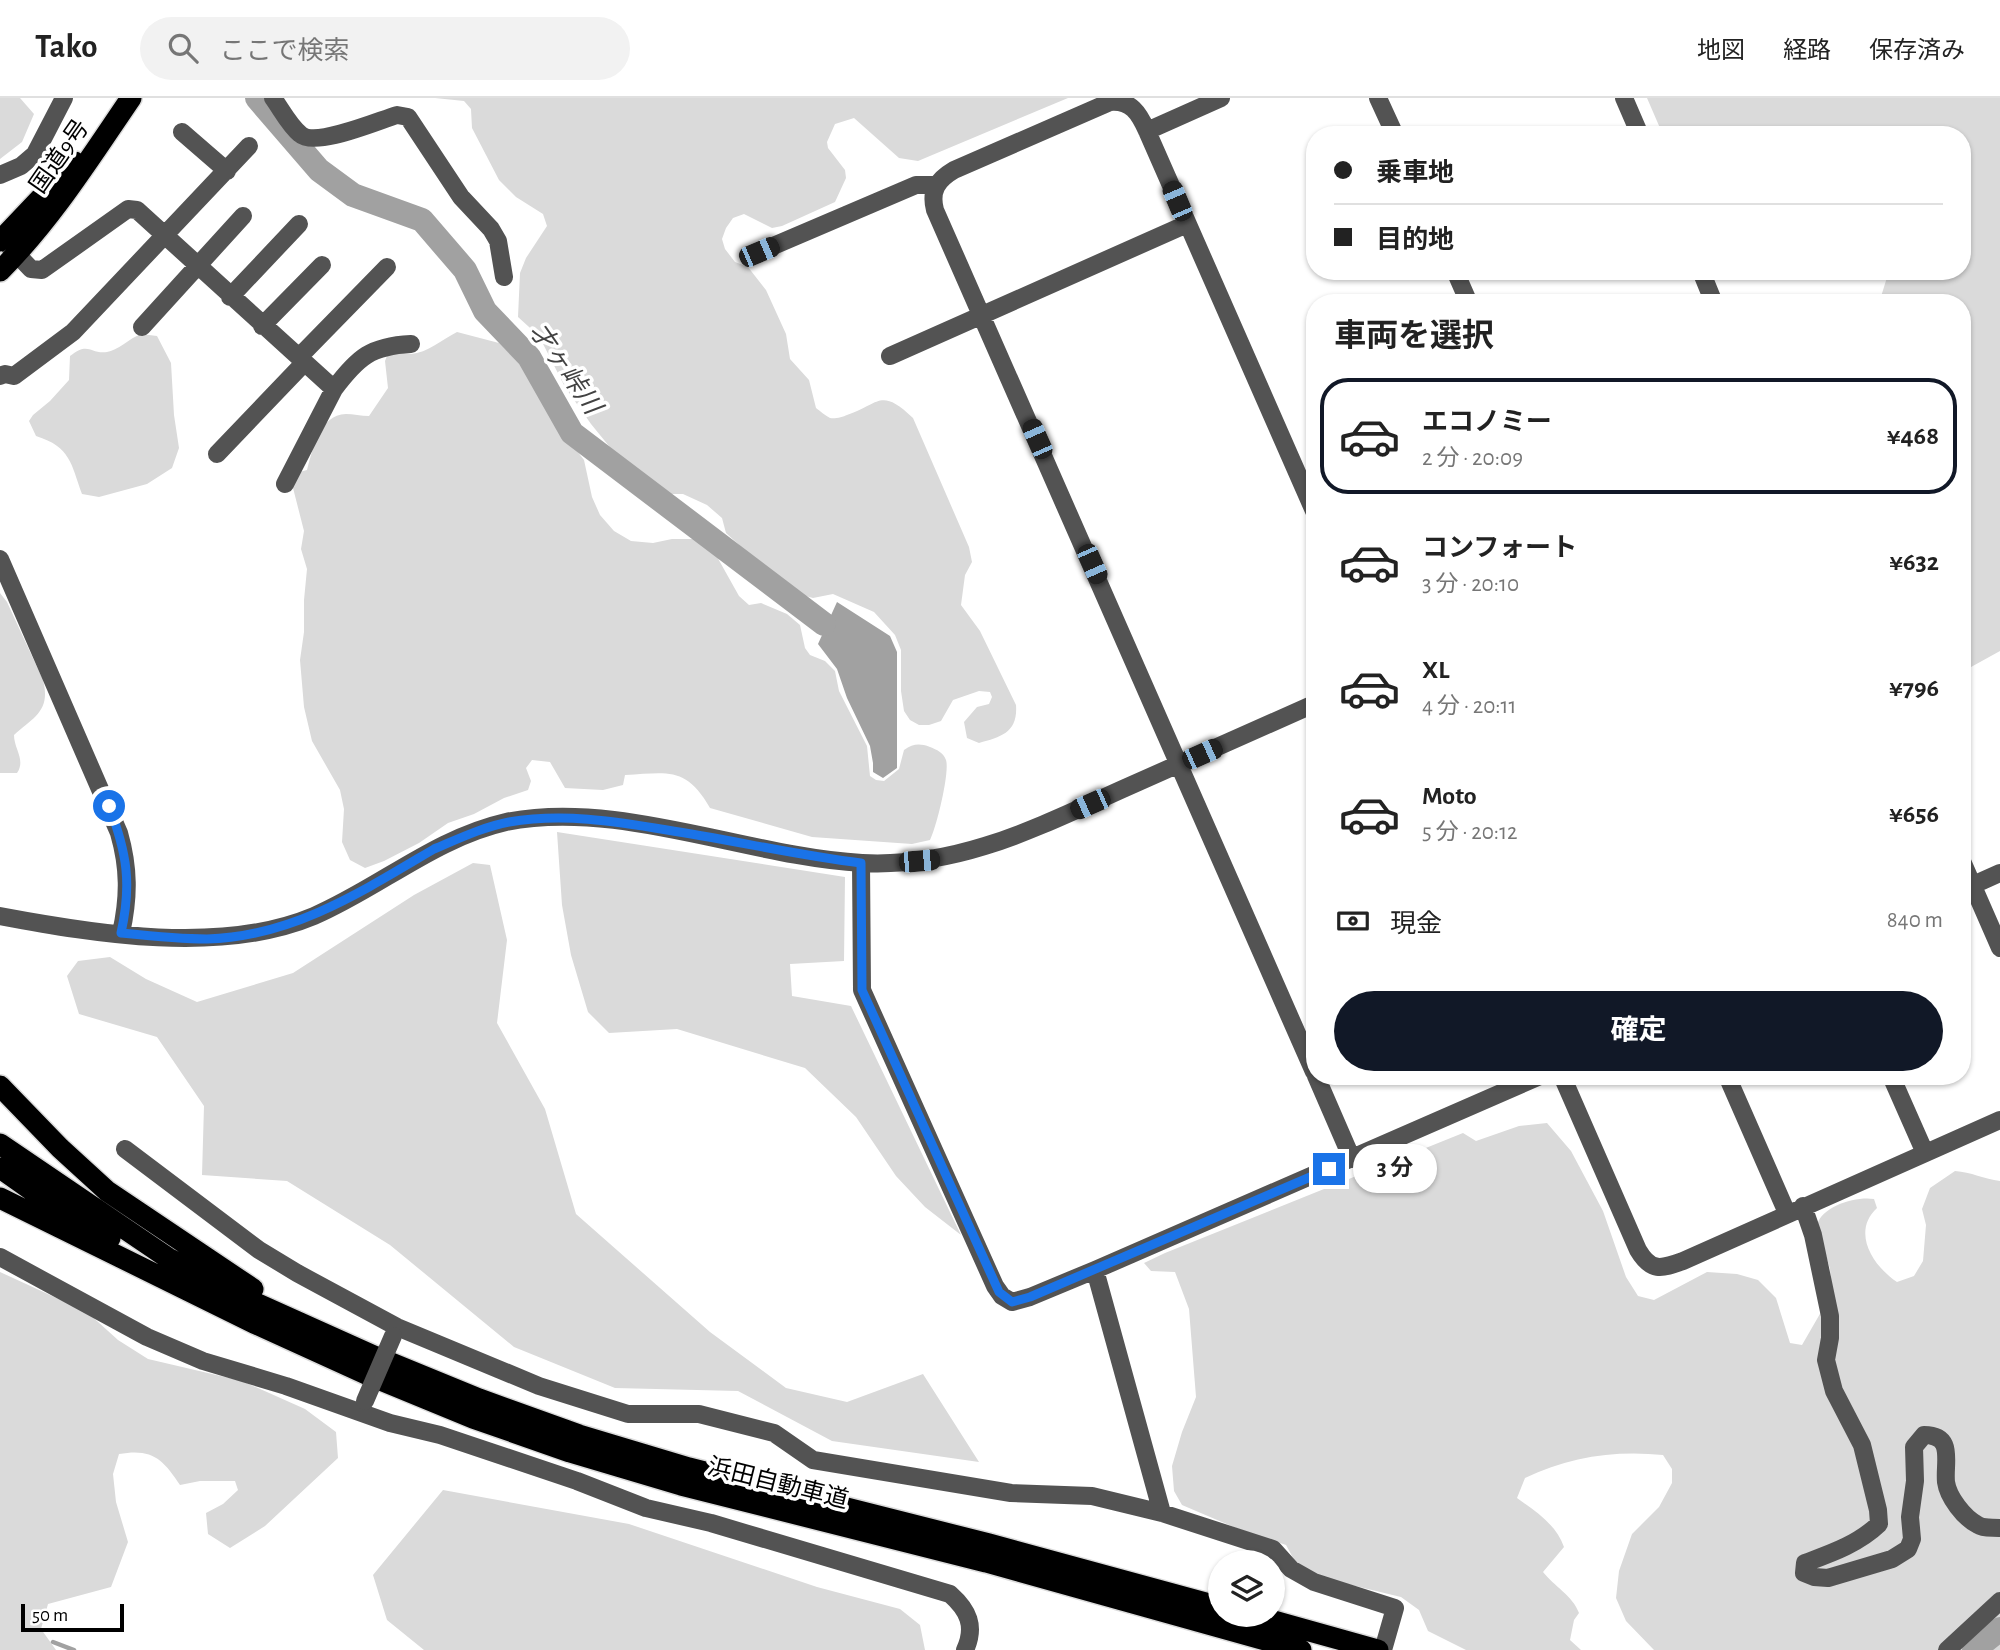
<!DOCTYPE html>
<html lang="ja">
<meta charset="utf-8">
<style>
body{margin:0;font-family:"Alegreya Sans","Noto Sans JP",sans-serif;background:#f2f2f2;color:#222;height:100vh;display:flex;flex-direction:column;font-size:26px;white-space:nowrap}
*{box-sizing:border-box;margin:0}
p{font-size:23px;color:#767676}
.icon{flex:none;width:38px;height:38px;fill:none;stroke:currentColor;stroke-width:2;stroke-linecap:round;stroke-linejoin:round}
.map{position:relative;flex:1;overflow:hidden}
.side{position:absolute;left:1306px;top:196px;width:665px;height:791px;display:flex;flex-direction:column;background:#fff;border-radius:28px;box-shadow:0 2px 5px #0004}
.side>*{flex:none}
.banner{position:absolute;left:1306px;top:28px;width:665px;height:154px;border-radius:28px;box-shadow:0 2px 5px #0004;display:grid;align-content:center;height:154px;padding:0 28px;background:#fff}
.controls{position:absolute;left:1208px;top:1452px;display:grid;gap:14px}
.controls a{display:grid;place-items:center;width:77px;height:77px;border-radius:50%;background:#fff;box-shadow:0 2px 5px #0004;font-size:35px}
.scale{position:absolute;left:21px;bottom:18px;width:103px;box-sizing:border-box;padding-left:7px;border:4px solid #000;border-top:0;font-size:19px;line-height:24px;white-space:nowrap;color:#000;-webkit-text-stroke:5px #fff;paint-order:stroke}
.end{position:absolute;width:32px;height:32px;margin:-16px;border:9px solid #1a73e8;background:#fff;box-shadow:0 0 0 4px #fff}
.from{border-radius:50%}
.bubble{position:absolute;height:49px;border-radius:24px;background:#fff;box-shadow:0 2px 5px #0004;font-size:23px;font-weight:700;line-height:49px;text-align:center}
.car{position:absolute;width:21px;height:42px;margin:-21px -10px;border-radius:9px;box-shadow:0 0 5px 2px #0007;background:linear-gradient(#222 24%,#8ab4d8 0 40%,#222 0 76%,#8ab4d8 0 86%,#222 0)}
.banner b{display:flex;align-items:center;gap:24px;height:66px;font-size:26px}
.banner b+b{border-top:2px solid #e0e0e0}
.banner i{width:18px;height:18px;background:#222}
ul{padding:0;list-style:none}
li{display:flex;align-items:center;gap:21px;height:116px;margin:0 14px 10px;padding:0 14px;border:4px solid transparent;border-radius:28px}
li div{flex:1}
li b{display:block;font-size:26px}
li em{font-style:normal;font-weight:700}
li.selected{border-color:#111827}
li>.icon{width:63px;height:63px;stroke-width:1.5}
h2{padding:0 28px;font-size:32px;line-height:84px}
.pay{display:flex;align-items:center;gap:18px;height:77px;padding:0 28px;font-size:26px}
.pay p{margin-inline-start:auto}
.primary-button{display:flex;gap:14px;margin-top:auto;padding:14px 28px}
.primary-button a{flex:1;height:80px;border-radius:42px;background:#111827;color:#fff;font-size:28px;font-weight:700;line-height:80px;text-align:center}
header{display:flex;align-items:center;gap:42px;box-sizing:border-box;height:98px;padding:0 35px;background:#fff;border-bottom:2px solid #e0e0e0}
header strong{font-size:33px}
nav{display:flex;gap:38px;margin-inline-start:auto;font-size:24px}
.search{width:490px;height:63px;background:#f2f2f2;display:flex;align-items:center;gap:18px;box-sizing:border-box;padding:0 24px;border-radius:38px;color:#767676;font-size:26px}
.map>svg:first-child{display:block}
.green{fill:#dadada}
.water{fill:#a1a1a1}
.lines{fill:none;stroke-linecap:round;stroke-linejoin:round}
.stream{stroke:#a1a1a1;stroke-width:4.5}
.river{stroke:#a1a1a1;stroke-width:24}
.highway-casing{stroke:#dbdbdb;stroke-width:24}
.minor{stroke:#535353;stroke-width:18}
.highway{stroke:#000;stroke-width:21}
.minor-bridge{stroke:#535353;stroke-width:18}
.route{stroke:#1a73e8;stroke-width:9}
.labels{text-anchor:middle;stroke-width:7;stroke-linejoin:round;paint-order:stroke}
.street-label{font-size:24px;fill:#000;stroke:#fff}
.water-label{font-size:26px;font-style:italic;fill:#424242;stroke:#fff}
</style>
<header>
<strong>Tako</strong>
<div class="search"><svg class="icon" aria-label="search" viewBox="0 0 24 24"><circle cx="10" cy="10" r="6"/><path d="M15 15l6 6"/></svg>ここで検索</div>
<nav><a>地図</a><a>経路</a><a>保存済み</a></nav>
</header>
<div class="map">
<svg width="2000" height="1552" viewBox="0 0 2000 1552">
<rect width="100%" height="100%" fill="#fff"/>
<!-- green -->
<path class="green" d="M0,0H20L34,16L22,44L0,61Z
M435,0H1068L918,63L899,60L854,20L835,26L827,44L828,50L845,72L846,80L835,104L782,128L772,130L744,116L733,120L726,130L722,141L725,151L735,164L748,169L766,192L786,236L790,261L809,282L816,310C820,313 826,318 830,320C835,321 843,319 847,317C880,306 880,289 913,320L969,449L972,464L965,477L961,507L980,533L1016,607C1018,634 1002,639 979,645L967,640L964,624L977,609L989,606L992,599L990,594L979,593L953,602L941,623L929,627H919L910,622L904,613L901,593V552L895,537L874,514L833,496L813,500L791,494L726,435L722,420L707,407L683,396H665L640,379L613,353L591,326L565,289L539,238L518,219L520,175L526,160L547,128L543,116L516,99L499,82L472,30L471,11L464,3Z
M1647,0H2000V553L1962,574V205H1879L1889,173H1962V37H1663Z
M457,234L499,245L514,260L533,273L562,339L574,349L584,362L592,399L600,417L614,433L631,443L653,445L672,441H697L711,448L739,498L749,507L761,505L787,516L800,527L805,550L810,557L825,563L835,573L839,593L867,648L870,678L876,682L884,683L899,671L904,652C913,646 919,645 930,649C937,652 943,654 946,662C950,674 936,731 930,742L912,746L812,739L710,710C686,668 668,675 625,677L623,687L603,692L565,690L550,664L532,662L526,670L531,683L528,692L504,700L474,716L448,725L419,745L384,763L365,770L350,762L342,744L344,711L340,692L312,643L304,609L300,562L304,534V502L307,471L301,451L304,433L292,386L296,375L307,372C313,351 319,317 346,316C353,316 361,318 369,318L388,290L385,263L389,253C398,252 403,256 411,256C427,255 443,241 457,234Z
M141,236L157,238L171,265L174,317L179,350L172,370L147,386L99,399L82,396C71,366 71,349 36,338L29,323L33,317L50,303L69,282L70,258C89,243 89,256 107,254C117,253 130,240 141,236Z
M0,495L7,504L43,582C51,613 34,619 14,637C14,651 26,662 17,675H0Z
M557,734L845,779L844,863L790,866L792,898L851,908L961,1137L925,1109L896,1078L856,1019L805,970L677,931L609,935L588,914L571,857L562,807Z
M473,765L490,767L507,842L497,925L545,1011L576,1116L710,1234L786,1290L847,1304L923,1276L979,1364L832,1343L738,1293L615,1290L514,1249L390,1147L287,1083L202,1077L204,1008L157,939L79,916L67,878L78,863L110,859L146,881L197,904L293,875L414,797Z
M1547,1025L1571,1053L1603,1113L1626,1179L1638,1198L1654,1202L1707,1174L1737,1176L1758,1182L1776,1200L1790,1245L1802,1247L1832,1195L1830,1171L1817,1127C1822,1108 1856,1098 1874,1101L1877,1110C1851,1134 1873,1168 1897,1184L1914,1178L1923,1163L1926,1127L1922,1111L1930,1090L1955,1073C1971,1074 1984,1081 2000,1083V1552H1654L1626,1523L1616,1500L1619,1473L1632,1436L1659,1409L1672,1385V1371L1663,1357C1615,1352 1568,1359 1525,1380L1517,1400C1536,1414 1556,1426 1564,1449L1543,1474C1554,1488 1573,1498 1579,1515L1574,1522L1570,1542L1581,1552H1466L1428,1533L1419,1512L1401,1499L1318,1479L1298,1469L1286,1447L1236,1430L1182,1407L1174,1393L1172,1368L1182,1334L1196,1299L1189,1211L1175,1174L1151,1173L1144,1165L1165,1155L1463,1035L1476,1043L1519,1028Z
M0,1174L87,1214L118,1242L148,1261L242,1283L305,1311L336,1334L338,1360L265,1428L230,1450L208,1436L206,1415L223,1406L238,1392L235,1383H200L180,1387C163,1361 152,1350 119,1356L113,1376L116,1404L128,1444L111,1489L48,1506L41,1531L56,1552H0Z
M443,1392L629,1426L817,1489L900,1511L920,1527L925,1552H424L387,1522L373,1477Z"/>
<!-- water -->
<path class="water" d="M837,504L890,538L897,554V670L883,680L873,674V665L870,648L847,600L837,571L818,546Z"/>
<g class="lines">
<!-- stream -->
<path class="stream" d="M53,1544L74,1552"/>
<!-- river -->
<path class="river" d="M257,0L319,72L353,97L422,122L465,172L485,213L529,259L572,335L824,526
M1974,1552L2000,1531"/>
<defs>
<path id="highway" d="M0,143L75,64
M0,173C52,121 90,60 131,0
M0,988L60,1050L107,1093L253,1191
M0,1046L168,1160L242,1199L374,1258L479,1301L579,1337L689,1370L989,1446L1220,1509
M0,1070L34,1094L110,1140
M0,1100L256,1226L366,1276L473,1320L570,1354L681,1387L986,1464L1301,1552
M1252,1517L1378,1552"/>
</defs>
<!-- highway casing -->
<use href="#highway" class="highway-casing"/>
<!-- minor -->
<path class="minor" d="M273,0C281,11 289,27 300,36C315,50 377,23 397,17L408,19L461,99L491,131L498,143L504,179
M1378,0L1395,37
M1624,0L1640,37
M1147,33L1221,0
M182,34L227,73
M0,77L21,68L35,56L64,0
M9,148L31,171L42,172L128,111L137,112L334,291
M759,154L916,87H936
M1455,173L1469,205
M1701,173L1714,205
M230,199L299,126
M262,228L322,167
M142,229L243,118
M890,258L1187,126
M299,259L387,169
M0,278L5,276L14,278L73,234L249,48
M217,356L305,264
M285,386L334,291C358,259 371,248 411,246
M1314,413L1147,33C1139,15 1131,2 1110,4L954,72C937,82 930,93 935,112L1314,974
M0,461L119,735C129,770 129,799 121,835
M1962,763L2000,850
M861,765L862,892L995,1188L1002,1198L1012,1204L1030,1199L1095,1172L1540,978
M1962,792L2000,775
M0,818C96,836 221,857 314,818C379,790 435,740 506,724C618,701 749,759 862,765C959,770 1038,729 1125,690C1188,662 1251,634 1314,606
M1316,978L1352,1061
M1562,978L1638,1152C1651,1174 1661,1171 1683,1163L2000,1022
M1727,978L1787,1115
M1891,978L1925,1055
M125,1051L259,1152L297,1175L397,1229L539,1288L628,1316H699L774,1335L813,1362L1011,1395L1092,1398L1162,1415L1273,1451L1291,1471L1314,1484L1395,1510L1383,1552
M1803,1108L1813,1137L1830,1218V1240L1826,1262L1834,1293L1862,1347L1878,1412L1879,1426C1858,1446 1832,1455 1805,1465L1804,1475L1814,1479L1828,1480L1892,1461L1908,1451L1912,1441L1910,1419L1915,1383L1914,1349L1924,1337C1955,1337 1944,1364 1946,1384C1948,1399 1964,1420 1978,1427C1984,1431 1993,1429 2000,1430
M0,1159L147,1239L203,1263L286,1288L390,1325L440,1337L577,1383L646,1410L711,1425L950,1496C968,1512 976,1528 965,1552
M1095,1172L1162,1415
M1947,1552L2000,1503"/>
<!-- highway -->
<use href="#highway" class="highway"/>
<!-- minor-bridge -->
<path class="minor-bridge" d="M365,1303L393,1238"/>
</g>
<g class="lines">
<!-- route -->
<path class="route" d="M109,708C127,755 132,786 121,835C150,838 178,841 207,841C292,839 363,793 434,751C458,741 483,729 509,724C562,715 614,723 667,732C732,742 796,757 861,765L862,892L999,1194L1012,1204L1030,1199L1329,1071"/>
</g>
<g class="labels">
<!-- street labels -->
<g class="street-label">
<text transform="translate(59 58) rotate(-55)" y="8">国道9号</text>
<text transform="translate(778 1385) rotate(14)" y="8">浜田自動車道</text>
</g>
<!-- water labels -->
<g class="water-label">
<text transform="translate(566 270) rotate(55)" y="9">才ヶ峠川</text>
</g>
</g>
</svg>
<div class="controls">
<a><svg class="icon" aria-label="layers" viewBox="0 0 24 24"><path d="M12 4l9 5-9 5-9-5zM3 14l9 5 9-5"/></svg></a>
</div>
<div class="scale">50 m</div>
<i class="end from" style="left:109px;top:708px"></i>
<i class="end" style="left:1329px;top:1071px"></i>
<div class="bubble" style="left:1353px;top:1046px;width:84px">3 分</div>
<i class="car" style="left:1177px;top:103px;rotate:337deg"></i>
<i class="car" style="left:759px;top:154px;rotate:67deg"></i>
<i class="car" style="left:1037px;top:341px;rotate:336deg"></i>
<i class="car" style="left:1092px;top:466px;rotate:156deg"></i>
<i class="car" style="left:1202px;top:656px;rotate:66deg"></i>
<i class="car" style="left:1090px;top:706px;rotate:246deg"></i>
<i class="car" style="left:919px;top:763px;rotate:85deg"></i>
<div class="banner">
<b><i class="from"></i>乗車地</b>
<b><i></i>目的地</b>
</div>
<section class="side">
<h2>車両を選択</h2>
<ul>
<li class="selected"><svg class="icon" aria-label="car" viewBox="0 0 24 24"><path d="M5 17H2v-5l4-1 3-4h7l3 4 3 1v5h-3M9 17h6M6 11h13"/><circle cx="7" cy="17" r="2"/><circle cx="17" cy="17" r="2"/></svg><div><b>エコノミー</b><p>2 分 · 20:09</p></div><em>¥468</em></li>
<li><svg class="icon" aria-label="car" viewBox="0 0 24 24"><path d="M5 17H2v-5l4-1 3-4h7l3 4 3 1v5h-3M9 17h6M6 11h13"/><circle cx="7" cy="17" r="2"/><circle cx="17" cy="17" r="2"/></svg><div><b>コンフォート</b><p>3 分 · 20:10</p></div><em>¥632</em></li>
<li><svg class="icon" aria-label="car" viewBox="0 0 24 24"><path d="M5 17H2v-5l4-1 3-4h7l3 4 3 1v5h-3M9 17h6M6 11h13"/><circle cx="7" cy="17" r="2"/><circle cx="17" cy="17" r="2"/></svg><div><b>XL</b><p>4 分 · 20:11</p></div><em>¥796</em></li>
<li><svg class="icon" aria-label="car" viewBox="0 0 24 24"><path d="M5 17H2v-5l4-1 3-4h7l3 4 3 1v5h-3M9 17h6M6 11h13"/><circle cx="7" cy="17" r="2"/><circle cx="17" cy="17" r="2"/></svg><div><b>Moto</b><p>5 分 · 20:12</p></div><em>¥656</em></li>
</ul>
<div class="pay"><svg class="icon" aria-label="cash" viewBox="0 0 24 24"><path d="M3 7h18v10H3z"/><circle cx="12" cy="12" r="2"/></svg>現金<p>840 m</p></div>
<div class="primary-button"><a>確定</a></div>
</section>
</div>
